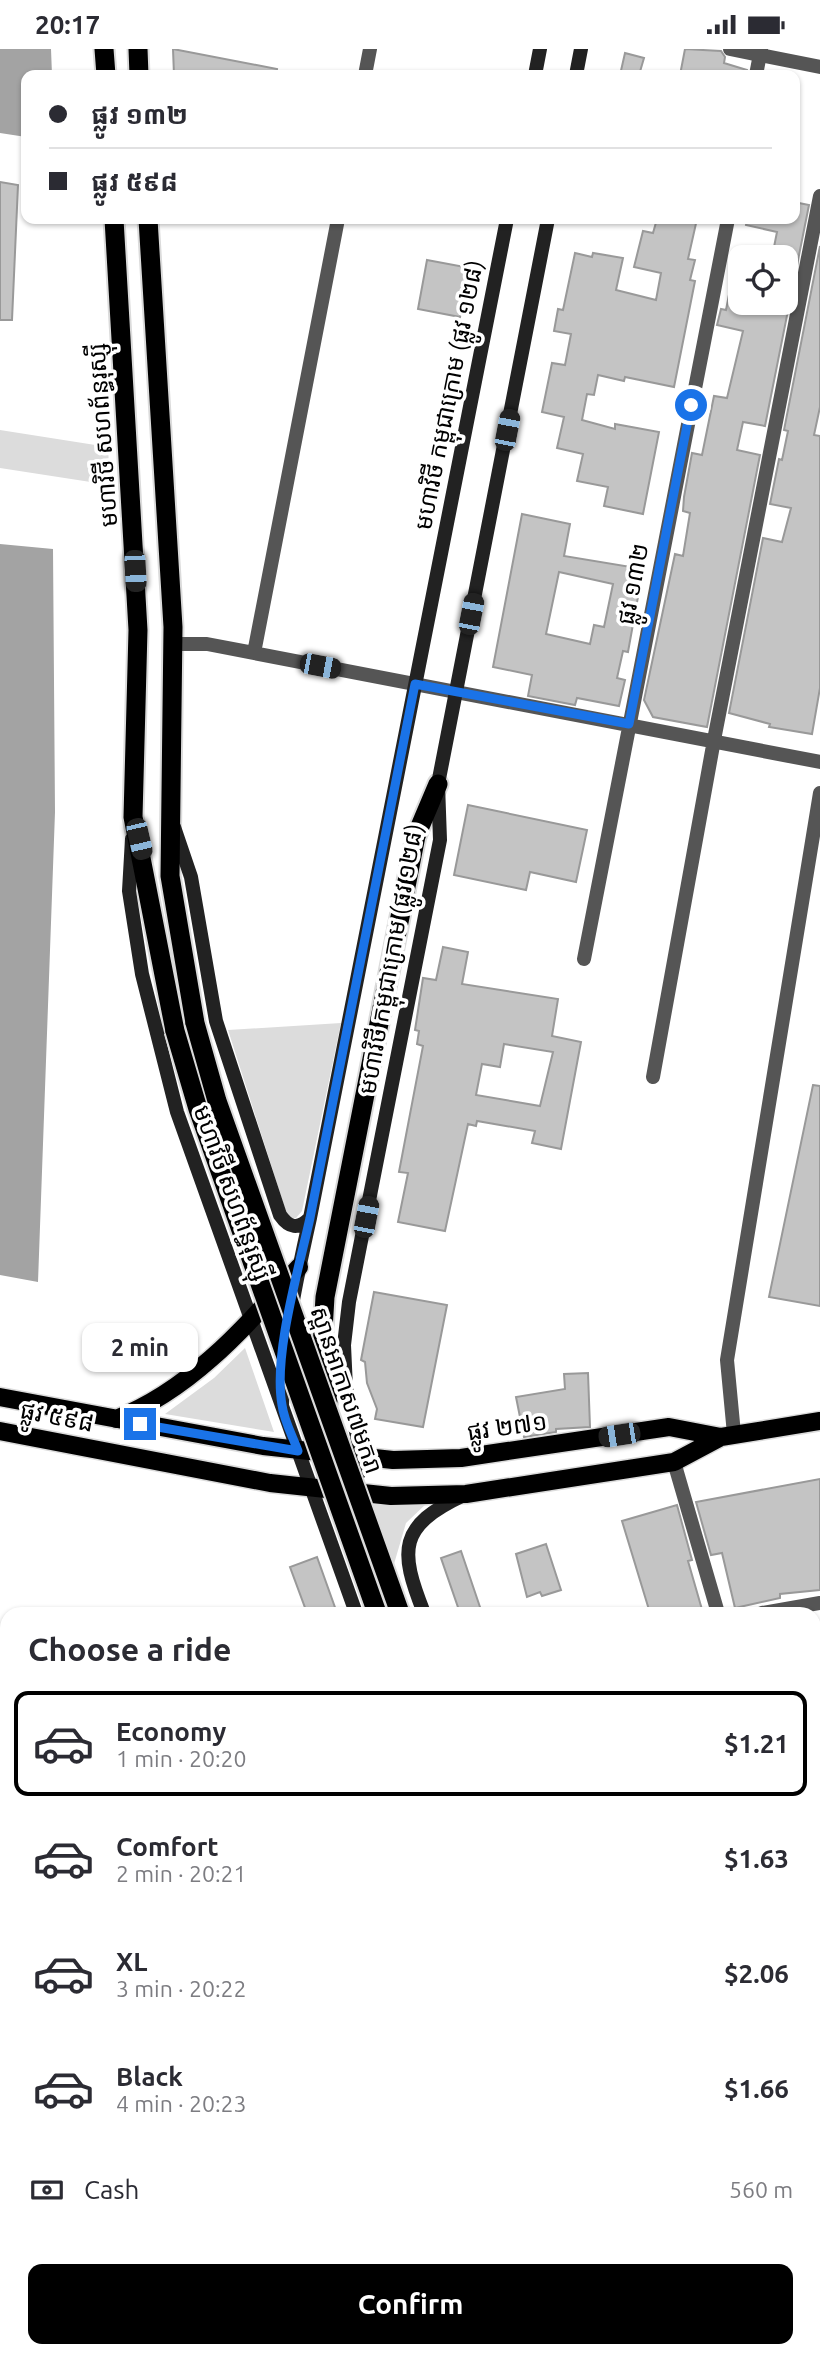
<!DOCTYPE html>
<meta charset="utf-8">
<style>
body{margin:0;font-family:Ubuntu,"Noto Sans Khmer",sans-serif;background:#f2f2f3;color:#2b2b33;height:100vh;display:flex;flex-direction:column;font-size:26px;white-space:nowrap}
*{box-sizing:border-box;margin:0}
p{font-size:23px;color:#7c7c81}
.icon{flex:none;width:38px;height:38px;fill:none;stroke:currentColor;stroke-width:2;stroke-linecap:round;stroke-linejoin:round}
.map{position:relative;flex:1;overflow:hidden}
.side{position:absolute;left:0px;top:1558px;width:821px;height:751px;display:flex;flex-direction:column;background:#fff;border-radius:21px 21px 0 0;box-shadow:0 2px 5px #0004}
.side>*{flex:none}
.hud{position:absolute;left:21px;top:21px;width:779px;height:154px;border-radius:14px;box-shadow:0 2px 5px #0004;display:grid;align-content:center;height:154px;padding:0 28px;background:#fff}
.buttons{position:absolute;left:728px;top:196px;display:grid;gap:14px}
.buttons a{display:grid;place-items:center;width:70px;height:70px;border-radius:14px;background:#fff;box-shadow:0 2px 5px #0004;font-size:35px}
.end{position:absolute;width:32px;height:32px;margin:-16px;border:9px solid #1a73e8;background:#fff;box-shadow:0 0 0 4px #fff}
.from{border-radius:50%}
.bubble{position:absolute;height:49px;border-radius:14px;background:#fff;box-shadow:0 2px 5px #0004;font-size:23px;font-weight:700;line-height:49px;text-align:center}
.car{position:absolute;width:21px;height:42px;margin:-21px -10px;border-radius:9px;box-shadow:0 0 5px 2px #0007;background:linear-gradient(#222 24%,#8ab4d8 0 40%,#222 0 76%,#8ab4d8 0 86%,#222 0)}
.hud b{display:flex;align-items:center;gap:24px;height:66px;font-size:26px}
.hud b+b{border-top:2px solid #e1e1e2}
.hud i{width:18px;height:18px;background:#2b2b33}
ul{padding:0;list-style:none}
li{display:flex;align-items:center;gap:21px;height:105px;margin:0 14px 10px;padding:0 14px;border:4px solid transparent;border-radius:14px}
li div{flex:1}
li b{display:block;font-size:26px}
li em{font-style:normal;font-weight:700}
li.current{border-color:#000}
li>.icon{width:63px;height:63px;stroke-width:1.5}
h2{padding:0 28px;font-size:32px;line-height:84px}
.pay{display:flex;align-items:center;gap:18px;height:77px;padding:0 28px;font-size:26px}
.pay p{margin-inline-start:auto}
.primary-button{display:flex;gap:14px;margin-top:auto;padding:14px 28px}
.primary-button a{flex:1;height:80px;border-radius:14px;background:#000;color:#fff;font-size:28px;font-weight:700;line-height:80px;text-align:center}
.status{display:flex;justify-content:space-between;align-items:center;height:49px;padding:0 35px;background:#fff;direction:ltr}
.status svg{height:19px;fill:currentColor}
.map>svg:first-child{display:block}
.green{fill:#dcdcdc}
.water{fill:#a3a3a3}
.building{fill:#c4c4c4;stroke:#999;stroke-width:2;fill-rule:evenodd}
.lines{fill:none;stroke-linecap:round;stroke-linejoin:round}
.primary-casing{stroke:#dbdbdb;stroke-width:21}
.trunk-casing{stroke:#dbdbdb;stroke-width:23}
.minor{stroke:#555;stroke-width:14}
.tertiary{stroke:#555;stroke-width:14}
.secondary{stroke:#222;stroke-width:14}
.primary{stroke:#000;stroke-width:18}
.trunk{stroke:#000;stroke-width:19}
.trunk-bridge-casing{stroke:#dbdbdb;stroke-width:23;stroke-linecap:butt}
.trunk-bridge{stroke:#000;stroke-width:19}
.route{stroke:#1a73e8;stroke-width:9}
.labels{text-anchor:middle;stroke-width:7;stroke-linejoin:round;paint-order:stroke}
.street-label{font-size:24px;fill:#000;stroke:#fff}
</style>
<div class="status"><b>20:17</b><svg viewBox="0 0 49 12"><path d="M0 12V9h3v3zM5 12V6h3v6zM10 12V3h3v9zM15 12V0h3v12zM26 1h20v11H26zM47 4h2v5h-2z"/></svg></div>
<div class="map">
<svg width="820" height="2308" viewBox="0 0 820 2308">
<rect width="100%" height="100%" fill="#fff"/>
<!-- green -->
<path class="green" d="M0,381L108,398L110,436L0,419Z
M341,974L302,1162L296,1169H288L228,981Z
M245,1299L274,1383L165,1365L214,1329Z
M331,1452L376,1456L427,1454L406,1474L394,1515L357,1528Z"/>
<!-- water -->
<path class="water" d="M0,0H51L52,26H26V88L0,84Z
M0,495L53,500L55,763L38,1233L0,1226Z"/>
<!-- building -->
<path class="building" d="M173,0L277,20L276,26H174Z
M685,0L721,2L725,8L724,14L747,21V26H680Z
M625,4L644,9L639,26H620Z
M0,133L18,136L12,271H0Z
M794,153L809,156L765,377L743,373L737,401L760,406L707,678L653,668L644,651L675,505L683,507L690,464L683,462L684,448L692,404L702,406L714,347L727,349L743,282L717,276L721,260L726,261L733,225L740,226V254H786V208H772L777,183L746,176L747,170H794Z
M657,170H697L688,210L695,211L690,231L695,232L674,338L625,328L624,332L598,326L594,346L587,345L582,371L615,380V375L659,383L643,465L604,457L608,438L577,432L583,405L557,399L564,368L542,363L552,314L565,316L571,285L554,282L558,260L563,261L575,204L592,208L593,204L623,209L616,241L656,251L661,224L634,218L643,182L653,184Z
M820,197V358L814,386L820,387V639L812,685L769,678L770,675L729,664L763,489L782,493L791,459L770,455L779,410L782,411L788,382L784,381Z
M427,211L470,219L460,268L418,260Z
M522,465L570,475L564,507L643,520L628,603L623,602L617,629L625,631L619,657L577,649L575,656L528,647L532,626L493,618ZM559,523L613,535L604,578L594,576L590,595L546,585Z
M468,756L587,781L576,833L530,823L526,841L454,826Z
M443,898L468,903L462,935L558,950L552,987L581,993L561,1100L532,1094L535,1082L477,1072L476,1077L468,1075L445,1182L398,1173L408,1124L399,1123L423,997L417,995L419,982L415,981L423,929L436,931ZM504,995L553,1003L540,1057L476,1046L482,1015L500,1018Z
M813,1036L820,1037V1257L769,1248Z
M374,1243L447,1256L423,1378L375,1370L377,1360L367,1334L365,1313L361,1311Z
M588,1324L590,1378L556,1380V1383L524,1388L516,1348L565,1340L564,1325Z
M820,1430V1541L780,1545V1549L735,1559L722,1504L711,1506L696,1453Z
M677,1456L692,1511L688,1512L703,1564H650L622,1472Z
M546,1495L561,1541L542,1547L540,1543L527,1548L516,1505Z
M461,1502L482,1564H460L441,1509Z
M317,1508L337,1564H307L290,1518Z"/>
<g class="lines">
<defs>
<path id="primary" d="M0,1348L263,1397L393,1411L461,1409L669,1378L721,1388L820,1372
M116,1370C192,1340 245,1278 299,1218
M0,1382L270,1434L391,1447L466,1445L674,1413L721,1388"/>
<path id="trunk" d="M104,0L106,26
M138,0L139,26
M114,170L138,581L133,768L175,982
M148,170L173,578L170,827L195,974
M328,1352L322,1298L325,1248L416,787L438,735
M634,2301L637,2308
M668,2301L670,2308"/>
</defs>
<!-- primary casing -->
<use href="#primary" class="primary-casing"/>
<!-- trunk casing -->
<use href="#trunk" class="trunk-casing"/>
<!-- minor -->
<path class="minor" d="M365,26L370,0
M756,26L761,0
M173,595H207L820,713
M254,604L338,170
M584,910L728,170
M653,1028L714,691L820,147
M734,1385L727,1311L820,744
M674,1413L718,1564
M762,1564L820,1554
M814,1668L820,1667
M0,1714H7
M814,1906L820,1904
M814,2160L820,2161"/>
<!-- tertiary -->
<path class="tertiary" d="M730,0L820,18"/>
<!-- secondary -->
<path class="secondary" d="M535,26L540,0
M576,26L581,0
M174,778L191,828L216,972L280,1166C289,1179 298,1181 310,1169
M132,790L129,842L142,925L177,1063L356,1564
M282,1356C283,1291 296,1232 310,1169L507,170
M349,1437L359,1424L362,1409L346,1339L344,1296L349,1253L440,791L438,735L548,170
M424,1564C399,1501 398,1477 464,1446"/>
<!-- primary -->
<use href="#primary" class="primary"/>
<!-- trunk -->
<use href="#trunk" class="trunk"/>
<defs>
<path id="trunk-bridge" d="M195,974L217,1052L400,1564
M175,982L198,1060L377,1564"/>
</defs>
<!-- trunk-bridge casing -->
<use href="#trunk-bridge" class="trunk-bridge-casing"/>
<!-- trunk-bridge -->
<use href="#trunk-bridge" class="trunk-bridge"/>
</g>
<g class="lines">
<!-- route -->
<path class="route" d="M140,1375L298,1402C293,1388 284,1372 282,1356C273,1306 299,1219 310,1169L415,635L629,675L691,356"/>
</g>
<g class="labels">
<!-- street labels -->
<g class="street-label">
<text transform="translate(449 346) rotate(-79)" y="8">មហាវិថី កម្ពុជាក្រោម (ផ្លូវ ១២៨)</text>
<text transform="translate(103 386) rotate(-94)" y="8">មហាវិថី សហព័ន្ធរុស្ស៊ី</text>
<text transform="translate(633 535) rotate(-79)" y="8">ផ្លូវ ១៣២</text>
<text transform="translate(391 910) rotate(-80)" y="8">មហាវិថី កម្ពុជាក្រោម (ផ្លូវ ១២៨)</text>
<text transform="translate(232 1144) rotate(70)" y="8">មហាវិថី សហព័ន្ធរុស្ស៊ី</text>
<text transform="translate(346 1341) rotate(71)" y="8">ស្ពានអាកាស៧មករា</text>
<text transform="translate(57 1368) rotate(11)" y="8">ផ្លូវ ៥៩៨</text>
<text transform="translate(507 1378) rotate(-8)" y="8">ផ្លូវ ២៧១</text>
</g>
</g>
</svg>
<div class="buttons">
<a><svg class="icon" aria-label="locate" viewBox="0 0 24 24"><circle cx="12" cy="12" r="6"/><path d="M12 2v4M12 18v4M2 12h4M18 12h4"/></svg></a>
</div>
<i class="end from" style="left:691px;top:356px"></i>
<i class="end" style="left:140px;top:1375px"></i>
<div class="bubble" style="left:82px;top:1274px;width:116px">2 min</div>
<i class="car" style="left:507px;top:381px;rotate:11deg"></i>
<i class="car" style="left:135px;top:522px;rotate:177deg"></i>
<i class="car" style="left:471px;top:565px;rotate:11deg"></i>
<i class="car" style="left:320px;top:617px;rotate:101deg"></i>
<i class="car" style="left:139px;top:790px;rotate:167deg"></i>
<i class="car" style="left:366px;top:1168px;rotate:11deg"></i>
<i class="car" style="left:619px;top:1386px;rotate:261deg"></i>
<div class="hud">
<b><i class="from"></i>ផ្លូវ ១៣២</b>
<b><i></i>ផ្លូវ ៥៩៨</b>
</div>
<section class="side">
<h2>Choose a ride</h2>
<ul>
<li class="current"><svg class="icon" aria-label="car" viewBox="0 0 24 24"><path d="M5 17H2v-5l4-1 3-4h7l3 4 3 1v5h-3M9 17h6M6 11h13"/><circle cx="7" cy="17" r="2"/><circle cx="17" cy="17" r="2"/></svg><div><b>Economy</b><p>1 min · 20:20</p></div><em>$1.21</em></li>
<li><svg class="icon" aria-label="car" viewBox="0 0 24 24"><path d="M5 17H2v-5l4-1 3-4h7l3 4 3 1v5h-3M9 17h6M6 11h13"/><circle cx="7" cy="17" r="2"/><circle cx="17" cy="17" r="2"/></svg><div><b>Comfort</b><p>2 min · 20:21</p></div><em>$1.63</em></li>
<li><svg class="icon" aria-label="car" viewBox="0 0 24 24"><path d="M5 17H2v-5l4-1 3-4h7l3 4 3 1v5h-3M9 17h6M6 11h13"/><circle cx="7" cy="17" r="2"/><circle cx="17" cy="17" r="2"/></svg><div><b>XL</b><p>3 min · 20:22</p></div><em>$2.06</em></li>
<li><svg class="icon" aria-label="car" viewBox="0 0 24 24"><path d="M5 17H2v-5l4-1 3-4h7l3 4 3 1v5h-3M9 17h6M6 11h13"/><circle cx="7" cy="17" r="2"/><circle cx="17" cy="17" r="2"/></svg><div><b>Black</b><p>4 min · 20:23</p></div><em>$1.66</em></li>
</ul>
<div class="pay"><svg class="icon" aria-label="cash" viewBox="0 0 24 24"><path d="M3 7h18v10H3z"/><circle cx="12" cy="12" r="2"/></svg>Cash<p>560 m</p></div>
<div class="primary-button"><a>Confirm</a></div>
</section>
</div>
